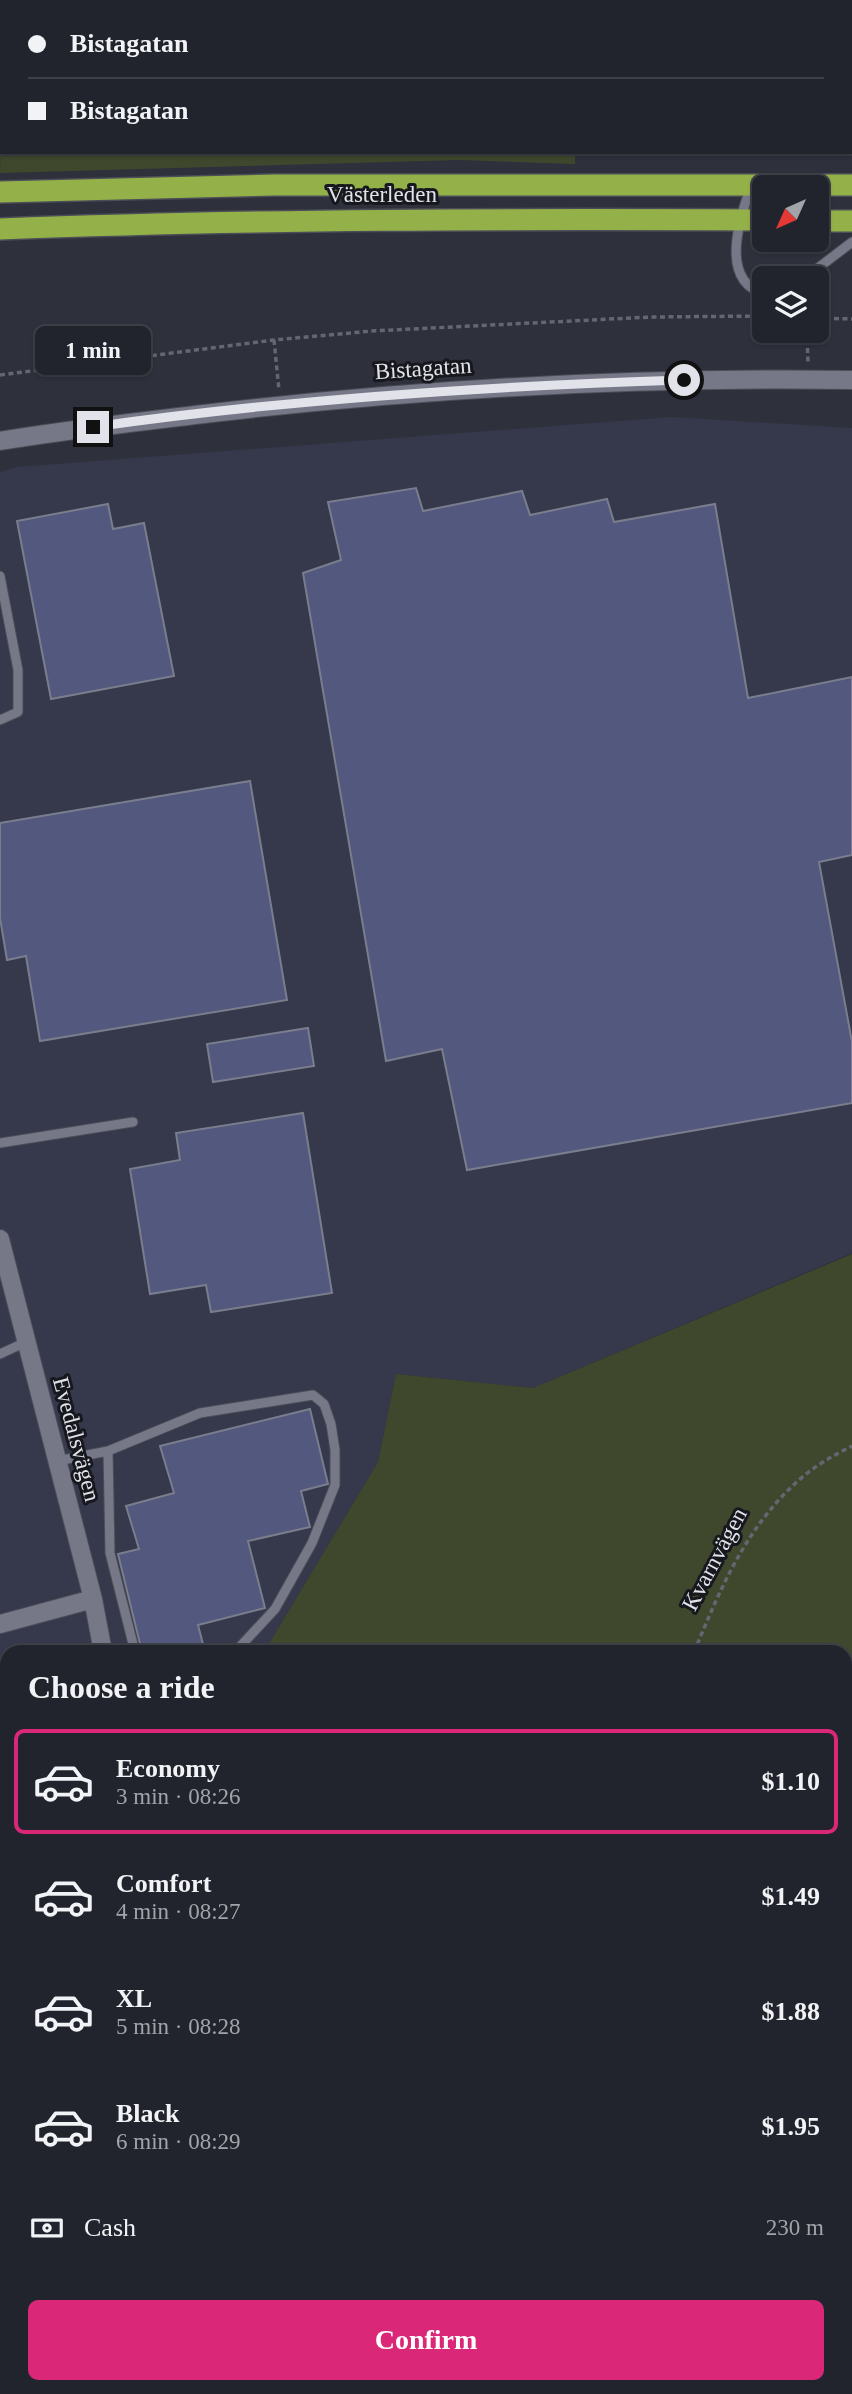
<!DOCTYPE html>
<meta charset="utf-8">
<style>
body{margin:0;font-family:"Times New Roman",serif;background:#2e3039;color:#f1f3f6;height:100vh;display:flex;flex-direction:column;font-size:26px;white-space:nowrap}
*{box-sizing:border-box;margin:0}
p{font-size:23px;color:#a2a4aa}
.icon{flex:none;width:38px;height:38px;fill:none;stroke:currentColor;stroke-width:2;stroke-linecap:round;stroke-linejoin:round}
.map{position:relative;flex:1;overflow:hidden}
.details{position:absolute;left:0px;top:1645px;width:852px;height:749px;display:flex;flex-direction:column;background:#22242d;border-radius:21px 21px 0 0;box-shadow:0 2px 5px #0004,0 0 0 2px #3f4149}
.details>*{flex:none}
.banner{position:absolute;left:0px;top:0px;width:852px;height:154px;box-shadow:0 2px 5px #0004,0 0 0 2px #3f4149;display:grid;align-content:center;height:154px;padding:0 28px;background:#22242d}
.needle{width:46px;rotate:225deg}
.buttons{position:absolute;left:752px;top:175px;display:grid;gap:14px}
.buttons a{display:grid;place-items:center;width:77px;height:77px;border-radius:10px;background:#22242d;box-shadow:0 2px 5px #0004,0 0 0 2px #3f4149;font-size:35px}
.end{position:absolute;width:32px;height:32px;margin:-16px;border:9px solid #e1e2ea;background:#111;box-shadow:0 0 0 4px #111}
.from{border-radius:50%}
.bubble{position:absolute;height:49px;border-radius:10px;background:#22242d;box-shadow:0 2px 5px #0004,0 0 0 2px #3f4149;font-size:23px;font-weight:800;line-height:49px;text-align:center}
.banner b{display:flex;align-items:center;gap:24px;height:66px;font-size:26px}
.banner b+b{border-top:2px solid #3f4149}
.banner i{width:18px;height:18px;background:#f1f3f6}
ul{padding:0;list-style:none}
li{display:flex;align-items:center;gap:21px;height:105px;margin:0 14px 10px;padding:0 14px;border:4px solid transparent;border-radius:10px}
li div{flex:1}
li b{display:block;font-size:26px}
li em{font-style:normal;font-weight:800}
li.on{border-color:#db2777}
li>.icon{width:63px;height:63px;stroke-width:1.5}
h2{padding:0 28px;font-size:32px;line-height:84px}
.pay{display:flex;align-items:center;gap:18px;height:77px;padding:0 28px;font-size:26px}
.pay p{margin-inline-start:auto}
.button{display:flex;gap:14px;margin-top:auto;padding:14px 28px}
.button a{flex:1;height:80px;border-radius:10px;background:#db2777;color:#fff;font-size:28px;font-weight:800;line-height:80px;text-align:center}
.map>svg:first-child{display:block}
.built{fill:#36394c}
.green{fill:#3f482d}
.building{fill:#53587e;stroke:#7a7d8c;stroke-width:2}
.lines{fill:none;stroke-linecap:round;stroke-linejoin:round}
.lane-casing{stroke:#4b4d57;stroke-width:11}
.street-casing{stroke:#4b4d57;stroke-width:20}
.secondary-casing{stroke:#4b4d57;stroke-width:20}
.highway-casing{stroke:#4b4d57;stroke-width:24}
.path{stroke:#646671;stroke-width:3.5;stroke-dasharray:5 3.5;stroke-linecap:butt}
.lane{stroke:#767887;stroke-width:9}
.street{stroke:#767887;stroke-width:18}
.secondary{stroke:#767887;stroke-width:18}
.highway{stroke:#93b148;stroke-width:21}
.route{stroke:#e1e2ea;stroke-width:9}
.labels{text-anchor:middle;stroke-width:6;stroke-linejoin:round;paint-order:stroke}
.street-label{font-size:23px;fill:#e1e2ea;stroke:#17181e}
</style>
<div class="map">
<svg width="852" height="2394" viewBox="0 0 852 2394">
<rect width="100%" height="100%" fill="#2e303c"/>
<!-- built -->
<path class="built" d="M671,417L852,428V1253L533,1388L396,1374L378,1462L264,1652H7V1845L0,1850V472L17,467Z"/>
<!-- green -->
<path class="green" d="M48,0H852V147L850,2Z
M2,60V152H575V164L460,160L0,173Z
M852,1254V2394H842L839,2387H845V1652H264L378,1462L396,1374L533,1388Z
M7,1970V2387H298L288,2394H0V1974Z"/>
<!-- building -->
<path class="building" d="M416,488L423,511L522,491L530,515L607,499L614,522L715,504L748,698L852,677V855L819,862L852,1042V1103L467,1170L442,1049L386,1061L303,573L341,560L328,502Z
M108,504L113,529L144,523L174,676L51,699L17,521Z
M250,781L287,1000L40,1041L26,956L7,960L0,918V823Z
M308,1028L314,1066L213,1082L207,1044Z
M303,1113L332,1293L211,1312L206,1285L150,1294L130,1169L180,1160L176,1133Z
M310,1409L328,1484L301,1491L310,1527L248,1541L265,1608L198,1625L205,1652H142L118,1554L139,1549L126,1506L174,1493L160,1446Z"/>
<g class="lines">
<defs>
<path id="lane" d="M751,186C740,218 718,281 765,294
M805,278L852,242
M0,576L18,670V712L0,720
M0,1143L133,1122
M0,1354L26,1342
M108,1451L110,1553L135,1652
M57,1461L108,1451L200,1413L313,1395L324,1404L331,1424L335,1450V1485L312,1543L275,1609L235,1652"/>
<path id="street" d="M0,1239L93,1599L103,1652
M0,1624L93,1599
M326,2394L377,2391"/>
<path id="secondary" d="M0,441C65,430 130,423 195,415C413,389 632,377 852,380"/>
<path id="highway" d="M0,192L274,185H852
M817,221H852
M0,229C255,219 510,219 765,220"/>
</defs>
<!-- lane casing -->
<use href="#lane" class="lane-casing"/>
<!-- street casing -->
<use href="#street" class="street-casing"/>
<!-- secondary casing -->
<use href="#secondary" class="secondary-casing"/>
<!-- highway casing -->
<use href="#highway" class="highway-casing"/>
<!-- path -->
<path class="path" d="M817,318L852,319
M807,331L808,364
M274,340L279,390
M0,375L274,340L372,331L651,317L765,316
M694,1652C722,1585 748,1522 806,1474C820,1463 836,1454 852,1446
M0,1990L7,1987
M845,2322L852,2333"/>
<!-- lane -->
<use href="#lane" class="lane"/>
<!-- street -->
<use href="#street" class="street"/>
<!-- secondary -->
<use href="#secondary" class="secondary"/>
<!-- highway -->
<use href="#highway" class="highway"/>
</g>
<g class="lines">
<!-- route -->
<path class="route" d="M93,427C289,399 486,386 684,380"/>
</g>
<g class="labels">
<!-- street labels -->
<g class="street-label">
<text x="382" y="202">Västerleden</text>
<text transform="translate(423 368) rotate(-4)" y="8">Bistagatan</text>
<text transform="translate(77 1439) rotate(75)" y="8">Evedalsvägen</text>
<text transform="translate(714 1559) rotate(-62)" y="8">Kvarnvägen</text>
</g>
</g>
</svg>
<div class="buttons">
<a><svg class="needle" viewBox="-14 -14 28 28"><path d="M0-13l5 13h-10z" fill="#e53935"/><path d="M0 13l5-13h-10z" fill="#a2a4aa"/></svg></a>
<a><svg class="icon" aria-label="layers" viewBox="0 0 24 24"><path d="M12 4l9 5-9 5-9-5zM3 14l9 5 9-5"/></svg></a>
</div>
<i class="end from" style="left:684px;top:380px"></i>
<i class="end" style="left:93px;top:427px"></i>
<div class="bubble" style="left:35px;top:326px;width:116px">1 min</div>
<div class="banner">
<b><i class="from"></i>Bistagatan</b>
<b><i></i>Bistagatan</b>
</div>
<section class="details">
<h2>Choose a ride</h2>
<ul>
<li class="on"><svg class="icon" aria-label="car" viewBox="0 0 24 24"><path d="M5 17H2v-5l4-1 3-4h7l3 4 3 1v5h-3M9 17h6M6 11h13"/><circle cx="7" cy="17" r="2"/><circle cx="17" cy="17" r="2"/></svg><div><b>Economy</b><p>3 min · 08:26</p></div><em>$1.10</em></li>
<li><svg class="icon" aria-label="car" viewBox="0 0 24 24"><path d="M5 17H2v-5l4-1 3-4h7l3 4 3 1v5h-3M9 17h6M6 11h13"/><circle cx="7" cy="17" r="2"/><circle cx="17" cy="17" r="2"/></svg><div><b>Comfort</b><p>4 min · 08:27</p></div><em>$1.49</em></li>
<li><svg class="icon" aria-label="car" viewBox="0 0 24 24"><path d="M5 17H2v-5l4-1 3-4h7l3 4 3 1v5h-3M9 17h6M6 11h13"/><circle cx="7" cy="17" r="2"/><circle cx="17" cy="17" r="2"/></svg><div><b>XL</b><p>5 min · 08:28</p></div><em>$1.88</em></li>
<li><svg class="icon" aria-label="car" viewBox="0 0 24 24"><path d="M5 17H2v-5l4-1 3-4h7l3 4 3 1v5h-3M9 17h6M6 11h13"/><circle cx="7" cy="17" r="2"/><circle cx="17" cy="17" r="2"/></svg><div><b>Black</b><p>6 min · 08:29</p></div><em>$1.95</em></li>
</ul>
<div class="pay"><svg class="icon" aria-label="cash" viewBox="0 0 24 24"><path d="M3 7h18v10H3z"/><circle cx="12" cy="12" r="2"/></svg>Cash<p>230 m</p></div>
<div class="button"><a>Confirm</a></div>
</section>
</div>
